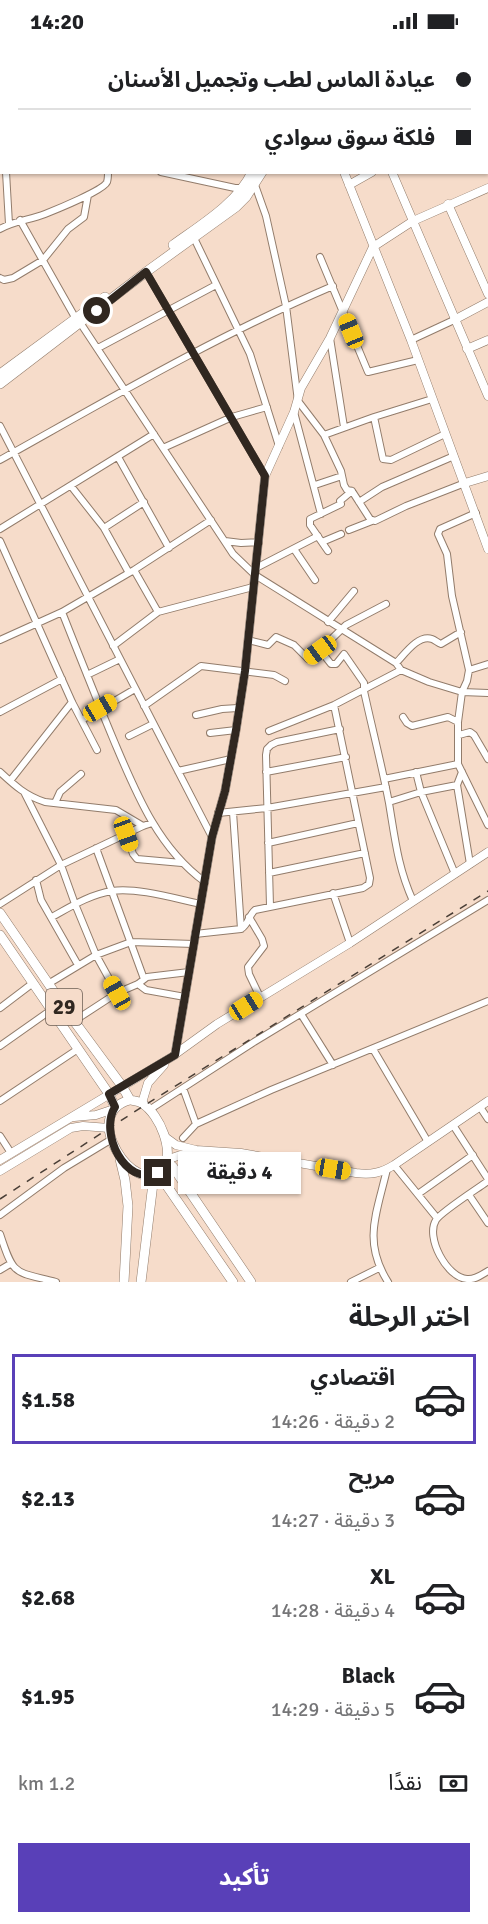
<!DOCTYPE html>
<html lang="ar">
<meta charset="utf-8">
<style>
body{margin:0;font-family:Signika,"Noto Sans Arabic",sans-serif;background:#f2f2f2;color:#202124;direction:rtl;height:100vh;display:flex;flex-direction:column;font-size:22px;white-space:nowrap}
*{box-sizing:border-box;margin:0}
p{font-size:20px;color:#757577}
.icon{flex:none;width:33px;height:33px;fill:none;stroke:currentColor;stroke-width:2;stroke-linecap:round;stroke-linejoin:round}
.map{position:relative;height:1240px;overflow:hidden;direction:ltr}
.sheet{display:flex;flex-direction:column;background:#fff;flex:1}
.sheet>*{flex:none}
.guide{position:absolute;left:0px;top:0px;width:489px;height:132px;box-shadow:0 2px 4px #0004;direction:rtl;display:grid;align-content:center;height:132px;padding:0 18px;background:#fff}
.end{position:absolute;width:27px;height:27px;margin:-14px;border:8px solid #302720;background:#fff;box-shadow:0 0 0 3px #fff}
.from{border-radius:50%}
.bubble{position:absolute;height:42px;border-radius:0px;background:#fff;box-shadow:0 2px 4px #0004;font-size:20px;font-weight:700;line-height:42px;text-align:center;direction:rtl}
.car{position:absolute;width:18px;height:36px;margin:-18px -9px;border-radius:8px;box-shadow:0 0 4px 2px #0007;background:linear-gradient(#f5c518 24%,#345 0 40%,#f5c518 0 76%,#345 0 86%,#f5c518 0)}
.guide b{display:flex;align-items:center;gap:21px;height:57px;font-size:22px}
.guide b+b{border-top:2px solid #e0e0e0}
.guide i{width:15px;height:15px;background:#202124}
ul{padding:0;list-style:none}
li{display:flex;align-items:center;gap:18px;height:90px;margin:0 12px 9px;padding:0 6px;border:3px solid transparent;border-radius:0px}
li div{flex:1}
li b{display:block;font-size:22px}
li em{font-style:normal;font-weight:700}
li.current{border-color:#5940b8}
li>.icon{width:54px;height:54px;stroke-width:1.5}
h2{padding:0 18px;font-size:27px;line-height:72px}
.pay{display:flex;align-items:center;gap:15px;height:66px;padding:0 18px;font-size:22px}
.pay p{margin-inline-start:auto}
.action{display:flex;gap:12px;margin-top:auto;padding:12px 18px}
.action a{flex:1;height:69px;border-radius:0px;background:#5940b8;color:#fff;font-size:24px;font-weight:700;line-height:69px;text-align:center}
.status{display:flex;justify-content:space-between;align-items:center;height:42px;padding:0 30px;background:#fff;direction:ltr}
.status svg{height:16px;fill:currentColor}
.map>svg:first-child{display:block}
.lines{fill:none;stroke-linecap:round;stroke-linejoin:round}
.minor-casing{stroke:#927c6b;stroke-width:8}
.tertiary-casing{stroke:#927c6b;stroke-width:9}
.secondary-casing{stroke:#927c6b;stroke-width:10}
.primary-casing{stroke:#927c6b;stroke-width:10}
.minor{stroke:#fff;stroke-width:6}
.tertiary{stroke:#fff;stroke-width:8}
.secondary{stroke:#fff;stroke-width:9}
.primary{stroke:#fff;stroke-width:9}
.rail{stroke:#493e36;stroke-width:1.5;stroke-dasharray:8 8;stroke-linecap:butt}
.route{stroke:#302720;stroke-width:8}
.labels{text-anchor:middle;stroke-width:6;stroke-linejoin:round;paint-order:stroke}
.shield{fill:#f6dcca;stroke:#6b5d53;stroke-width:1.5}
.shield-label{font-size:21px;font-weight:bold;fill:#302720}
</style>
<div class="status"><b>14:20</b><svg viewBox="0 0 49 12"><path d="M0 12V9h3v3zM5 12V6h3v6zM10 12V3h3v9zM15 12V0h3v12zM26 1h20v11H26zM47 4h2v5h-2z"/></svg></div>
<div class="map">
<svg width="488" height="1240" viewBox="0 0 488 1240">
<rect width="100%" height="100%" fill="#f6dcca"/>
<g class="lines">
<defs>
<path id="minor" d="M109,0L110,2
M235,0V2
M4,2L6,0
M92,2L94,0
M0,69L2,71
M0,82L2,81
M0,123L2,122
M6,130L9,182
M161,130L235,146H242
M255,143L266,174L286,264L298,359L324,393L341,429L344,443L347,448L352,449L370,477L375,479L406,464L465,441
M20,178L76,277
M0,187C14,179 30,178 45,172C55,168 104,148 107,140C108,137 108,133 108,130
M194,196L250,312L279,404
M320,215L368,330L418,318
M146,230L265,434
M0,236L4,238L13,236L43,218L68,187L84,175L88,153
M81,282L233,512L255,533L396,621L401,628L429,640L462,650L488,651
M330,296L344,385
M411,298L454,278
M98,306L216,243
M432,357L374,375L383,417L391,418L445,392
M294,370L321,472
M0,384L212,795
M324,393L374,375
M163,406L232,375L267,365
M118,415L169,506
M0,418C109,357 218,293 333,244
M315,443L342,434
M71,444L104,486L129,531
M359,460L382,445L454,414
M476,471L440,487L438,492L447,512L452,554L469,628L467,639L462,650L458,680V722L488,783
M104,486L144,460
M0,487L154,392
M349,488L372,479
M0,499L72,660L97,708
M225,499L241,501L259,500
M322,500L341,492
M294,507L315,538
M328,509L310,483V477L341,462L340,459L352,449
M256,526L318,494
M134,528L158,570
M62,570C79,613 96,656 114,699C136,751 158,806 205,840
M328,580L354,549
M0,598L62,570L134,528L211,478
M248,598L268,603L276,595L294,603L308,617L320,608L346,583L386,562
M113,604L158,570L253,545
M320,608L331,622H336L344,612L364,641V649C372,686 382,724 389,761C395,797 398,826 413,859
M396,621C404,613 418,592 432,597C435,598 438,601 441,602L461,590
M469,628L488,622
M87,633L120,617
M144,664L201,624L274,633L285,639
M0,670L62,637
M196,673L222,667L238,666
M403,675L407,681L412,684L448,675L458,680
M82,678L135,647
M269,689L334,663L401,628
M210,691L236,688
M459,693L470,690L474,693L488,717
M129,694L153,682
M178,729L231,717
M0,730C14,743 26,754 45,760L116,768L143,784
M266,730L346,715
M416,730L421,750L455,832
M462,730L457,743L470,822
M384,737L458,722
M10,739L72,660
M25,752L61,823L75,862L96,913L117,951
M389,760L421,750L457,743
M55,761L60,750L81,732
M233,770L241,887
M218,771L267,766L386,745
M126,792L133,812L137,817L182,821
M268,801L358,781
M96,806L144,937
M269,831L365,811
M36,838L41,858L78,923
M333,851L350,901
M0,862L61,823L143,784L152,781
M270,864L266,713L267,707L271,703L277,700L340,687
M52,875C70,865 91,852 112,849C136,845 177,857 201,862
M249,875L262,897L264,904L248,925L249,932L260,955
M195,892L241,887C249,882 248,874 255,868L363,846L369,842L370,836L334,663
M48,942L96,913L131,900L194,902
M138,942L146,948L185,955
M0,966L33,941
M301,972L333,1023
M74,979L117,951L138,942L147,935L189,930
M0,1004L51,968
M373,1007L428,1100
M183,1046L196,1082
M0,1059L78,1007
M480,1065L488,1077
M149,1068L254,1000L488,858
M453,1083L488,1137
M0,1094L11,1111
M183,1096L196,1082L271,1048L488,959
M394,1123L437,1176
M387,1127C377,1171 362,1199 388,1240
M488,1139C477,1147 441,1170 436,1178C425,1195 447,1236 467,1237C475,1238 481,1233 488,1229
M418,1152L473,1113
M469,1153L488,1181
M0,1173L64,1126L112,1097
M0,1192C14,1235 14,1229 56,1240
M0,1228L10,1222
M351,1240L379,1226"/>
<path id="tertiary" d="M48,0L49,2
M379,2L382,0
M403,2L406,0
M0,98H2
M344,130L411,298L488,507
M392,130L488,354
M349,143L372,130
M448,162L488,252
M454,278L488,260
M467,307L488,298
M465,441L488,434
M174,1013L217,982L350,901L488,810
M142,1061L148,1041L164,1023
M74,1075L96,1073L114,1067
M165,1095L176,1103L196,1108L241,1111L356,1131C371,1133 381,1131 394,1123L488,1059
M0,1118L175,1013L212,795L225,749L236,688L245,629L265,434L294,370L301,346L330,296L373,205L413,179L488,146
M166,1118L195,1108
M0,1129L71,1086L83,1084L109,1086"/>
<path id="secondary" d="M300,0V2
M173,203C199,184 238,161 252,130
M0,332L105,255
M0,342L146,230L236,165L246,155L262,130"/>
<path id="primary" d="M0,871L74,979L122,1044L130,1058
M0,893L109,1052L115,1065
M130,1058C134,1059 139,1059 143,1062C159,1072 176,1110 162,1127C136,1158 78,1071 130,1058Z
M120,1117L125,1138L128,1164L124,1240
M166,1119L173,1125L251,1240
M158,1131L233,1240
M141,1240L154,1133"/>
</defs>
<!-- minor casing -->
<use href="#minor" class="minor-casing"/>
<!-- tertiary casing -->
<use href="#tertiary" class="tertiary-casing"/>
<!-- secondary casing -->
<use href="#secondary" class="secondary-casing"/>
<!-- primary casing -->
<use href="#primary" class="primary-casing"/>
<!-- minor -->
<use href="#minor" class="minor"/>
<!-- tertiary -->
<use href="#tertiary" class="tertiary"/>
<!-- secondary -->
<use href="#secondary" class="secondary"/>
<!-- primary -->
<use href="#primary" class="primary"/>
<!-- rail -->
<path class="rail" d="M0,1157L145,1063L488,849"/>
</g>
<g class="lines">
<!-- route -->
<path class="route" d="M97,269L146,230L265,434L245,629L236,688L225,749L212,795L175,1013L109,1052L115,1065C99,1091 125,1145 158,1131"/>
</g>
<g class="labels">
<!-- shield labels -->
<rect class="shield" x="46" y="947" width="36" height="36" rx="4.5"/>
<g class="shield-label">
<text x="64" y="972">29</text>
</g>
</g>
</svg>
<i class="end from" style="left:97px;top:269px"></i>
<i class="end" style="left:158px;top:1131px"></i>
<div class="bubble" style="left:178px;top:1110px;width:123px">4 دقيقة</div>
<i class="car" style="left:351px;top:289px;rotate:338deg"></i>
<i class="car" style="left:320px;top:608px;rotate:234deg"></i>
<i class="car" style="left:100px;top:666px;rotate:60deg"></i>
<i class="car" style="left:126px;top:792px;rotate:160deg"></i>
<i class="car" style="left:117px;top:951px;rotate:331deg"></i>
<i class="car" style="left:246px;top:964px;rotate:58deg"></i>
<i class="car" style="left:333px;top:1127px;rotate:100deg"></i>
<div class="guide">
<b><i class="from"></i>عيادة الماس لطب وتجميل الأسنان</b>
<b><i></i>فلكة سوق سوادي</b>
</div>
</div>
<section class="sheet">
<h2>اختر الرحلة</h2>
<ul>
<li class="current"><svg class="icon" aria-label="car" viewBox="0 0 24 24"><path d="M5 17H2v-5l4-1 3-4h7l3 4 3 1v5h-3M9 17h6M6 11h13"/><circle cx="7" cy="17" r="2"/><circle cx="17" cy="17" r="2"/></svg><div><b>اقتصادي</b><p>2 دقيقة · 14:26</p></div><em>$1.58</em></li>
<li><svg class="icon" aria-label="car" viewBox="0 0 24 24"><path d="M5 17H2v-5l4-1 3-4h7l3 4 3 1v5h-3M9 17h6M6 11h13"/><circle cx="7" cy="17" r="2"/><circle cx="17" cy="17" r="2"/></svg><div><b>مريح</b><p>3 دقيقة · 14:27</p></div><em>$2.13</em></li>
<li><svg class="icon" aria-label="car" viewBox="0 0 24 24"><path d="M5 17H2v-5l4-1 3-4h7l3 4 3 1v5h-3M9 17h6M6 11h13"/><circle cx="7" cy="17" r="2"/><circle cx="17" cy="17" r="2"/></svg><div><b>XL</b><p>4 دقيقة · 14:28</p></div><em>$2.68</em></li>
<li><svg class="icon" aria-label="car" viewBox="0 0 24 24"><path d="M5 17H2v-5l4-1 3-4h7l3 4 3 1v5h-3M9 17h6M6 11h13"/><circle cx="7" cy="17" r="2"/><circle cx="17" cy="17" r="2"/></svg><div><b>Black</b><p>5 دقيقة · 14:29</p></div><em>$1.95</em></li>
</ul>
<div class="pay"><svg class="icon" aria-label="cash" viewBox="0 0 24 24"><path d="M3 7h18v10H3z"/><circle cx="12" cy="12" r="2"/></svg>نقدًا<p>1.2 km</p></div>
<div class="action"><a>تأكيد</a></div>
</section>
